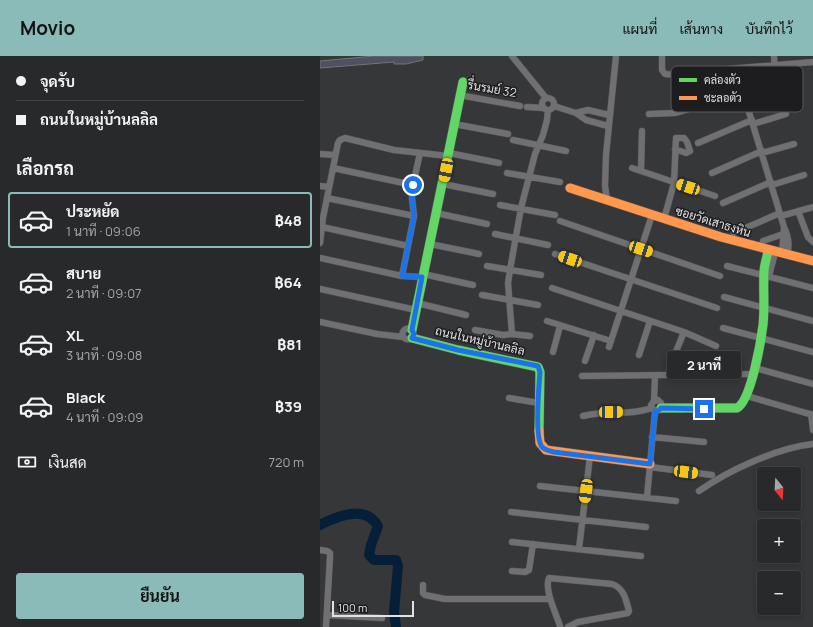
<!DOCTYPE html>
<html lang="th">
<meta charset="utf-8">
<style>
body{margin:0;font-family:Manrope,Sarabun,sans-serif;background:#303133;color:#f1f3f6;height:100vh;display:flex;flex-direction:column;font-size:15px;white-space:nowrap}
*{box-sizing:border-box;margin:0}
p{font-size:13px;color:#a5a6a9}
.icon{flex:none;width:22px;height:22px;fill:none;stroke:currentColor;stroke-width:2;stroke-linecap:round;stroke-linejoin:round}
.map{position:relative;flex:1;overflow:hidden}
.panel{display:flex;flex-direction:column;background:#28292b;width:320px}
.panel>*{flex:none}
.guide{display:grid;align-content:center;height:88px;padding:0 16px;background:#28292b}
.needle{width:26px;rotate:162deg}
.tools{position:absolute;left:437px;top:411px;display:grid;gap:8px}
.tools a{display:grid;place-items:center;width:44px;height:44px;border-radius:4px;background:#28292b;box-shadow:0 2px 6px #0003,0 0 0 1px #444547;font-size:20px}
.scale{position:absolute;left:12px;bottom:10px;width:82px;box-sizing:border-box;padding-left:4px;border:2px solid #e2e2e5;border-top:0;font-size:11px;line-height:14px;white-space:nowrap;color:#e2e2e5;-webkit-text-stroke:3px #1d1d1f;paint-order:stroke}
.end{position:absolute;width:18px;height:18px;margin:-9px;border:5px solid #1a73e8;background:#fff;box-shadow:0 0 0 2px #fff}
.from{border-radius:50%}
.bubble{position:absolute;height:28px;border-radius:4px;background:#28292b;box-shadow:0 2px 6px #0003,0 0 0 1px #444547;font-size:13px;font-weight:700;line-height:28px;text-align:center}
.car{position:absolute;width:12px;height:24px;margin:-12px -6px;border-radius:5px;box-shadow:0 0 3px 1px #0007;background:linear-gradient(#f5c518 24%,#345 0 40%,#f5c518 0 76%,#345 0 86%,#f5c518 0)}
.guide b{display:flex;align-items:center;gap:14px;height:38px;font-size:15px}
.guide b+b{border-top:1px solid #444547}
.guide i{width:10px;height:10px;background:#f1f3f6}
ul{padding:0;list-style:none}
li{display:flex;align-items:center;gap:12px;height:56px;margin:0 8px 6px;padding:0 8px;border:2px solid transparent;border-radius:4px}
li div{flex:1}
li b{display:block;font-size:15px}
li em{font-style:normal;font-weight:700}
li.selected{border-color:#8bbbb9}
li>.icon{width:36px;height:36px;stroke-width:1.5}
h2{padding:0 16px;font-size:18px;line-height:48px}
.pay{display:flex;align-items:center;gap:10px;height:44px;padding:0 16px;font-size:15px}
.pay p{margin-inline-start:auto}
.cta{display:flex;gap:8px;margin-top:auto;padding:8px 16px}
.cta a{flex:1;height:46px;border-radius:4px;background:#8bbbb9;color:#111;font-size:16px;font-weight:700;line-height:46px;text-align:center}
header{display:flex;align-items:center;gap:24px;box-sizing:border-box;height:56px;padding:0 20px;background:#8bbbb9;color:#111}
header strong{font-size:19px}
nav{display:flex;gap:22px;margin-inline-start:auto;font-size:14px}
main{display:flex;flex:1;min-height:0}
.map>svg:first-child{display:block}
.lines{fill:none;stroke-linecap:round;stroke-linejoin:round}
.river{stroke:#051f38;stroke-width:10}
.building{fill:#505160;stroke:#737476}
.street-casing{stroke:#555558;stroke-width:7}
.fast-casing{stroke:#555558;stroke-width:10}
.slow-casing{stroke:#555558;stroke-width:10}
.street{stroke:#707072;stroke-width:6}
.fast{stroke:#63d668;stroke-width:9}
.slow{stroke:#ff974d;stroke-width:9}
.route{stroke:#1a73e8;stroke-width:5}
.labels{text-anchor:middle;stroke-width:3;stroke-linejoin:round;paint-order:stroke}
.street-label{font-size:12px;fill:#e2e2e5;stroke:#1d1d1f}
.key{fill:#1d1d1f;stroke:#58585a;stroke-width:1}
.key-label{font-size:11px;fill:#e2e2e5}
</style>
<header>
<strong>Movio</strong>
<nav><a>แผนที่</a><a>เส้นทาง</a><a>บันทึกไว้</a></nav>
</header>
<main>
<section class="panel">
<div class="guide">
<b><i class="from"></i>จุดรับ</b>
<b><i></i>ถนนในหมู่บ้านลลิล</b>
</div>
<h2>เลือกรถ</h2>
<ul>
<li class="selected"><svg class="icon" aria-label="car" viewBox="0 0 24 24"><path d="M5 17H2v-5l4-1 3-4h7l3 4 3 1v5h-3M9 17h6M6 11h13"/><circle cx="7" cy="17" r="2"/><circle cx="17" cy="17" r="2"/></svg><div><b>ประหยัด</b><p>1 นาที · 09:06</p></div><em>฿48</em></li>
<li><svg class="icon" aria-label="car" viewBox="0 0 24 24"><path d="M5 17H2v-5l4-1 3-4h7l3 4 3 1v5h-3M9 17h6M6 11h13"/><circle cx="7" cy="17" r="2"/><circle cx="17" cy="17" r="2"/></svg><div><b>สบาย</b><p>2 นาที · 09:07</p></div><em>฿64</em></li>
<li><svg class="icon" aria-label="car" viewBox="0 0 24 24"><path d="M5 17H2v-5l4-1 3-4h7l3 4 3 1v5h-3M9 17h6M6 11h13"/><circle cx="7" cy="17" r="2"/><circle cx="17" cy="17" r="2"/></svg><div><b>XL</b><p>3 นาที · 09:08</p></div><em>฿81</em></li>
<li><svg class="icon" aria-label="car" viewBox="0 0 24 24"><path d="M5 17H2v-5l4-1 3-4h7l3 4 3 1v5h-3M9 17h6M6 11h13"/><circle cx="7" cy="17" r="2"/><circle cx="17" cy="17" r="2"/></svg><div><b>Black</b><p>4 นาที · 09:09</p></div><em>฿39</em></li>
</ul>
<div class="pay"><svg class="icon" aria-label="cash" viewBox="0 0 24 24"><path d="M3 7h18v10H3z"/><circle cx="12" cy="12" r="2"/></svg>เงินสด<p>720 m</p></div>
<div class="cta"><a>ยืนยัน</a></div>
</section>
<div class="map">
<svg width="493" height="571" viewBox="0 0 493 571">
<rect width="100%" height="100%" fill="#363739"/>
<g class="lines">
<!-- river -->
<path class="river" d="M0,469C17,460 45,448 58,470L51,489L49,499L54,504H76L78,510L74,556L76,571"/>
</g>
<!-- building -->
<path class="building" d="M54,0H103V4L86,8H74V6L0,12V5Z"/>
<g class="lines">
<defs>
<path id="street" d="M192,0L226,42
M342,0V14L345,18L381,21L384,22L386,48
M408,13L493,6
M139,39L200,50
M222 48a6 6 0 1 1 12 0a6 6 0 1 1-12 0Z
M234,50L256,57L266,64L288,70
M207,51L224,52
M429,56L464,171C469,181 470,189 467,199
M256,57L268,54L289,59
M329,58L355,57L386,48L453,38L455,37L456,34L454,0
M134,68L188,78
M433,68L466,58
M193,84L246,95
M378,87L432,64
M100,97L93,129L92,142L94,160L82,220L103,221
M129,97L179,107
M442,97L474,88
M0,98L15,99
M13,112L93,129
M312,112L395,140
M321,115L322,75
M187,117L240,126
M392,117L442,95
M123,128L173,138
M452,129L484,119
M0,130L9,131
M7,142L94,160
M287,144L285,130L286,99L296,0
M403,147L451,126
M180,149L235,159
M478,155L488,181L493,186
M116,157L167,168
M461,160L493,151
M344,163L354,127L356,82H364L367,86L370,95L366,97L355,93
M240,165L400,220
M2,171L88,190
M414,177L460,157
M175,178L228,189
M443,185L466,177
M0,187L3,162L18,87L20,84L25,82L74,94L128,100
M110,188L159,198
M235,198L397,252
M462,198L464,171
M0,202L82,220
M167,210L221,219
M407,210L493,232
M103,218L153,229
M446,223L449,220L455,197
M232,232L364,276L396,290
M0,233L96,254
M162,239L218,249
M404,241L493,265
M97,247L146,259
M227,265L291,285
M0,266L57,278L83,281
M403,272L493,296
M82.5 278a5.5 5.5 0 1 1 11 0a5.5 5.5 0 1 1-11 0Z
M155,274L183,279L192,278L210,280
M192,278L188,227L190,214L201,152L215,98L223,79L227,64L228,54
M289,291L332,159
M233,296L240,270
M355,298L364,276
M319,299L330,265
M265,305L274,279
M435,312L493,328
M262,320L434,318
M427,340L493,359
M189,342L219,347
M334,345L335,320
M491,358L493,374
M263,360C286,354 310,360 332,352
M332,381L384,386
M330,411L392,419
M220,430L356,445
M379,435C409,414 457,392 493,388
M327,441L335,355L332,352L331,349L334,345L338,344L341,347L342,351L340,354L335,355
M191,456L326,471
M192,486L321,500
M259,493L270,400
M0,494L7,495L10,497V501L6,571
M192,515L205,516L209,514L213,488
M103,529V537L105,539L125,543H230
M7,559L62,562
M240,570C236,557 224,534 229,522L292,528C304,532 306,544 309,555L308,557L258,566L248,571"/>
<path id="fast" d="M92,274L143,26
M92,282L138,294L218,311L220,316L219,375
M341,352H417C431,345 441,285 443,269C445,251 443,234 444,216C444,209 447,202 448,195"/>
<path id="slow" d="M250,132L401,181L493,205
M219,375L220,387L226,394L330,408"/>
</defs>
<!-- street casing -->
<use href="#street" class="street-casing"/>
<!-- fast casing -->
<use href="#fast" class="fast-casing"/>
<!-- slow casing -->
<use href="#slow" class="slow-casing"/>
<!-- street -->
<use href="#street" class="street"/>
<!-- fast -->
<use href="#fast" class="fast"/>
<!-- slow -->
<use href="#slow" class="slow"/>
</g>
<g class="lines">
<!-- route -->
<path class="route" d="M93,129L92,142L94,160L82,220L102,221L92,274L94,278L92,282L138,294L218,310L220,316C219,330 214,381 222,391C225,394 230,395 234,396L330,408L335,355H338L341,352L384,353"/>
</g>
<g class="labels">
<!-- street labels -->
<g class="street-label">
<text transform="translate(172 33) rotate(10)" y="4">รื่นรมย์ 32</text>
<text transform="translate(393 166) rotate(17)" y="4">ซอยวัดเสาธงหิน</text>
<text transform="translate(160 285) rotate(13)" y="4">ถนนในหมู่บ้านลลิล</text>
</g>
</g>
<!-- legend -->
<rect x="351" y="10" width="132" height="46" rx="6" class="key"/>
<rect x="359" y="22" width="18" height="4" fill="#63d668"/>
<rect x="359" y="40" width="18" height="4" fill="#ff974d"/>
<g class="key-label">
<text x="384" y="28">คล่องตัว</text>
<text x="384" y="46">ชะลอตัว</text>
</g>
</svg>
<div class="tools">
<a><svg class="needle" viewBox="-14 -14 28 28"><path d="M0-13l5 13h-10z" fill="#e53935"/><path d="M0 13l5-13h-10z" fill="#a5a6a9"/></svg></a>
<a>+</a>
<a>−</a>
</div>
<div class="scale">100 m</div>
<i class="end from" style="left:93px;top:129px"></i>
<i class="end" style="left:384px;top:353px"></i>
<div class="bubble" style="left:347px;top:295px;width:74px">2 นาที</div>
<i class="car" style="left:126px;top:114px;rotate:191deg"></i>
<i class="car" style="left:368px;top:131px;rotate:288deg"></i>
<i class="car" style="left:321px;top:193px;rotate:108deg"></i>
<i class="car" style="left:250px;top:203px;rotate:289deg"></i>
<i class="car" style="left:291px;top:356px;rotate:89deg"></i>
<i class="car" style="left:366px;top:416px;rotate:97deg"></i>
<i class="car" style="left:266px;top:435px;rotate:188deg"></i>
</div>
</main>
